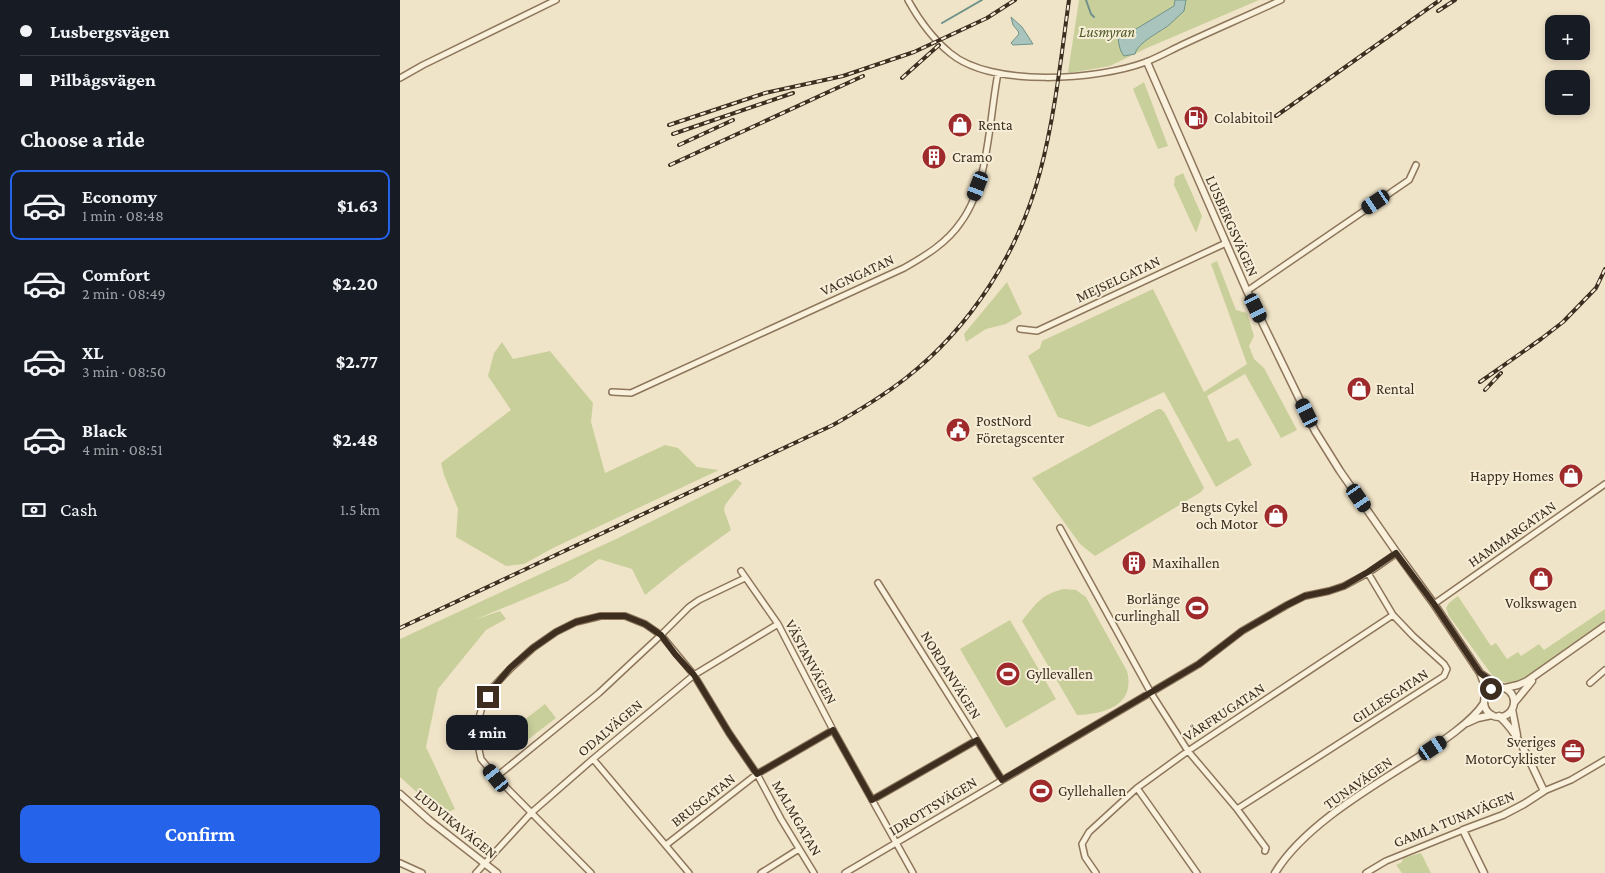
<!DOCTYPE html>
<meta charset="utf-8">
<style>
body{margin:0;font-family:"Crimson Pro",serif;background:#20242c;color:#f1f3f6;height:100vh;display:flex;flex-direction:column;font-size:19px;white-space:nowrap}
*{box-sizing:border-box;margin:0}
p{font-size:16px;color:#9ea1a6}
.icon{flex:none;width:28px;height:28px;fill:none;stroke:currentColor;stroke-width:2;stroke-linecap:round;stroke-linejoin:round}
.map{position:relative;flex:1;overflow:hidden}
.panel{display:flex;flex-direction:column;background:#171b24;width:400px}
.panel>*{flex:none}
.banner{display:grid;align-content:center;height:110px;padding:0 20px;background:#171b24}
.controls{position:absolute;left:1145px;top:15px;display:grid;gap:10px}
.controls a{display:grid;place-items:center;width:45px;height:45px;border-radius:10px;background:#171b24;box-shadow:0 2px 8px #0003;font-size:25px}
.end{position:absolute;width:22px;height:22px;margin:-11px;border:6px solid #3d2e20;background:#fff;box-shadow:0 0 0 2px #fff}
.from{border-radius:50%}
.bubble{position:absolute;height:35px;border-radius:10px;background:#171b24;box-shadow:0 2px 8px #0003;font-size:16px;font-weight:700;line-height:35px;text-align:center}
.car{position:absolute;width:15px;height:30px;margin:-15px -8px;border-radius:6px;box-shadow:0 0 4px 1px #0007;background:linear-gradient(#222 24%,#8ab4d8 0 40%,#222 0 76%,#8ab4d8 0 86%,#222 0)}
.banner b{display:flex;align-items:center;gap:18px;height:48px;font-size:19px}
.banner b+b{border-top:1px solid #363941}
.banner i{width:12px;height:12px;background:#f1f3f6}
ul{padding:0;list-style:none}
li{display:flex;align-items:center;gap:15px;height:70px;margin:0 10px 8px;padding:0 10px;border:2px solid transparent;border-radius:10px}
li div{flex:1}
li b{display:block;font-size:19px}
li em{font-style:normal;font-weight:700}
li.current{border-color:#2563eb}
li>.icon{width:45px;height:45px;stroke-width:1.5}
h2{padding:0 20px;font-size:22px;line-height:60px}
.pay{display:flex;align-items:center;gap:12px;height:55px;padding:0 20px;font-size:19px}
.pay p{margin-inline-start:auto}
.cta{display:flex;gap:10px;margin-top:auto;padding:10px 20px}
.cta a{flex:1;height:58px;border-radius:10px;background:#2563eb;color:#fff;font-size:20px;font-weight:700;line-height:58px;text-align:center}
main{display:flex;flex:1;min-height:0}
.map>svg:first-child{display:block}
.green{fill:#c9cf9b}
.water{fill:#a9c4bc;stroke:#6f938a}
.lines{fill:none;stroke-linecap:round;stroke-linejoin:round}
.stream{stroke:#6f938a;stroke-width:2}
.minor-casing{stroke:#8d765c;stroke-width:8}
.tertiary-casing{stroke:#8d765c;stroke-width:9}
.minor{stroke:#faf1dc;stroke-width:5}
.tertiary{stroke:#faf1dc;stroke-width:6}
.rail-casing{stroke:#3d2e20;stroke-width:4}
.rail{stroke:#f7eed8;stroke-width:2;stroke-dasharray:5.5;stroke-linecap:butt}
.route{stroke:#3d2e20;stroke-width:6}
.labels{text-anchor:middle;stroke-width:4;stroke-linejoin:round;paint-order:stroke}
.park-label{font-size:15px;font-style:italic;fill:#4d5a26;stroke:#f7eed8}
.poi-label{font-size:15px;fill:#3d2e20;stroke:#f7eed8;text-anchor:start}
.street-label{font-size:15px;fill:#3d2e20;stroke:#f7eed8}
</style>
<main>
<section class="panel">
<div class="banner">
<b><i class="from"></i>Lusbergsvägen</b>
<b><i></i>Pilbågsvägen</b>
</div>
<h2>Choose a ride</h2>
<ul>
<li class="current"><svg class="icon" aria-label="car" viewBox="0 0 24 24"><path d="M5 17H2v-5l4-1 3-4h7l3 4 3 1v5h-3M9 17h6M6 11h13"/><circle cx="7" cy="17" r="2"/><circle cx="17" cy="17" r="2"/></svg><div><b>Economy</b><p>1 min · 08:48</p></div><em>$1.63</em></li>
<li><svg class="icon" aria-label="car" viewBox="0 0 24 24"><path d="M5 17H2v-5l4-1 3-4h7l3 4 3 1v5h-3M9 17h6M6 11h13"/><circle cx="7" cy="17" r="2"/><circle cx="17" cy="17" r="2"/></svg><div><b>Comfort</b><p>2 min · 08:49</p></div><em>$2.20</em></li>
<li><svg class="icon" aria-label="car" viewBox="0 0 24 24"><path d="M5 17H2v-5l4-1 3-4h7l3 4 3 1v5h-3M9 17h6M6 11h13"/><circle cx="7" cy="17" r="2"/><circle cx="17" cy="17" r="2"/></svg><div><b>XL</b><p>3 min · 08:50</p></div><em>$2.77</em></li>
<li><svg class="icon" aria-label="car" viewBox="0 0 24 24"><path d="M5 17H2v-5l4-1 3-4h7l3 4 3 1v5h-3M9 17h6M6 11h13"/><circle cx="7" cy="17" r="2"/><circle cx="17" cy="17" r="2"/></svg><div><b>Black</b><p>4 min · 08:51</p></div><em>$2.48</em></li>
</ul>
<div class="pay"><svg class="icon" aria-label="cash" viewBox="0 0 24 24"><path d="M3 7h18v10H3z"/><circle cx="12" cy="12" r="2"/></svg>Cash<p>1.5 km</p></div>
<div class="cta"><a>Confirm</a></div>
</section>
<div class="map">
<svg width="1205" height="873" viewBox="0 0 1205 873">
<rect width="100%" height="100%" fill="#f0e4c8"/>
<!-- green -->
<path class="green" d="M679,0H859L747,48L710,66L670,73L668,72Z
M744,82L768,146L758,149L733,89Z
M783,173L802,216L796,233L774,185L775,177Z
M817,261L836,310L847,313L854,336L849,346L854,359L864,368L897,430L881,438L845,374L807,396L828,442L838,438L852,465L816,487L764,392L689,427L658,417L628,356L640,348L642,341L753,289L804,392L847,364L811,264Z
M607,282L622,314L606,324L586,329L566,342L564,334Z
M102,342L113,359L150,351L193,403L191,422L205,473L265,445L278,448L297,467L319,470L153,548L124,564L106,566L56,537L58,509L44,475L41,463L111,410L88,376L94,353Z
M758,409H761L765,413L804,488L801,492L695,556L680,544L632,478Z
M336,479L342,483L325,505L324,510L331,530L281,566L245,595L232,569L199,559L168,581L74,620L100,611L106,619L86,630L38,689L26,747L55,809L42,815L0,777V639L216,539Z
M663,589L676,590L686,597L727,671C736,706 704,714 677,715L622,621C636,604 640,595 663,589Z
M1058,596L1091,646L1096,643L1107,659L1118,652L1121,656L1139,644L1144,650L1205,609V621L1120,681C1107,685 1103,683 1092,675L1049,616L1046,608L1049,603Z
M610,620L656,699L606,728L560,649Z
M145,704L156,718L126,741L115,727Z
M1021,853L1031,873H1002L996,865L1002,862L1003,858Z"/>
<!-- water -->
<path class="water" d="M775,0H786L784,11C779,16 774,20 769,25C760,32 737,43 735,54L724,56C719,50 718,41 718,32L736,29L774,6Z
M611,17L622,27L633,44H632L613,45L611,43L619,34L618,31L613,25Z"/>
<g class="lines">
<!-- stream -->
<path class="stream" d="M686,0L691,14L694,17
M542,23L582,0"/>
<defs>
<path id="minor" d="M508,0C519,20 533,39 550,53C592,88 698,80 746,62C759,57 771,50 784,44C816,29 849,15 881,0
M0,78L23,65L156,0
M847,291L1009,180L1016,165
M620,329L637,331L826,243
M212,392L231,393L504,268C525,256 547,243 561,222C589,184 589,119 598,73
M660,528L751,693L788,751L837,809L866,848L865,851
M341,571L378,624L433,730L513,873
M478,583L602,780
M1034,604L1205,484
M1190,683L1205,670
M193,759L289,873
M96,777L199,693L261,635L289,607L299,600L345,578
M737,788L797,873
M1144,791L1171,780L1205,760
M472,800L577,740
M837,809L1044,676L1047,669L1044,664L1013,636L993,615L968,573
M266,845L357,774L433,730
M0,863L22,873
M76,873L131,813L193,759L294,675L378,624
M191,873L96,777L81,759L78,745L77,725L82,707L93,687L111,668L133,648L156,632L176,622L201,616H225L245,624L261,635L294,675L329,733L357,774L381,819L414,873
M361,873L399,849
M445,873L799,664L842,631L887,605L905,596L929,591L944,586L968,573L997,553
M696,873L685,857L682,844L689,832L737,788L788,751L993,615
M966,873L986,861L1063,830"/>
<path id="tertiary" d="M747,62L847,291L915,431L940,471L997,553L1034,604L1080,673L1085,686L1086,694
M1081,674L1100,687
M1084 702a15 15 0 1 1 30 0a15 15 0 1 1-30 0Z
M1105,688L1118,685L1127,681L1205,626
M1114,703L1132,681
M1112,709L1117,735
M1067,723L1078,718L1092,715
M0,794L29,820L97,873
M875,873C904,825 973,786 1020,756C1040,743 1072,722 1084,703
M1084,873L1063,830L1103,815L1124,804L1144,791C1131,765 1121,736 1099,716"/>
</defs>
<!-- minor casing -->
<use href="#minor" class="minor-casing"/>
<!-- tertiary casing -->
<use href="#tertiary" class="tertiary-casing"/>
<!-- minor -->
<use href="#minor" class="minor"/>
<!-- tertiary -->
<use href="#tertiary" class="tertiary"/>
<defs>
<path id="rail" d="M1038,11L1055,0
M502,78L539,45
M876,116L1040,0
M269,125L365,93L443,76L514,52L587,18L615,0
M273,134L393,93
M279,145L333,120
M270,165L463,76
M1080,382L1141,339L1163,322L1196,288L1205,269
M1085,390L1101,373
M0,628L433,425C458,411 483,396 506,378C571,327 619,252 640,172C655,116 661,57 669,0"/>
</defs>
<!-- rail casing -->
<use href="#rail" class="rail-casing"/>
<!-- rail -->
<use href="#rail" class="rail"/>
</g>
<g class="lines">
<!-- route -->
<path class="route" d="M88,697L94,687L110,668L133,648L156,632L176,622L200,616H225L245,624L261,635L275,654L294,675L329,733L357,774L433,730L472,800L577,740L602,780L799,664L842,631L887,605L905,596L929,591L944,586L968,572L996,553L1034,604L1080,673L1100,687L1091,689"/>
</g>
<!-- icons -->
<defs>
<symbol id="fuel-disc" viewBox="-11 -11 22 22"><circle r="9.5" fill="#9e2a2b" stroke="#f7eed8"/><path d="M-5.5-6h7V0h2V4h1.3V-2.5L3-4.5l.8-.8L6-3V5H2.5V1h-1V6h-7ZM-4.2-4.7v3.2H.2V-4.7Z" fill="#fff"/></symbol>
<symbol id="shop-disc" viewBox="-11 -11 22 22"><circle r="9.5" fill="#9e2a2b" stroke="#f7eed8"/><path d="M-5-2.5h2.3a2.7 3.5 0 0 1 5.4 0H5L5.5 6h-11ZM-1.5-2.5h3a1.5 2.3 0 0 0-3 0Z" fill="#fff"/></symbol>
<symbol id="building-disc" viewBox="-11 -11 22 22"><circle r="9.5" fill="#9e2a2b" stroke="#f7eed8"/><path d="M-4-6H4V6H1V3H-1V6H-4ZM-2.5-4.3h1.7v1.8h-1.7ZM.8-4.3h1.7v1.8H.8ZM-2.5-1h1.7V.8h-1.7ZM.8-1h1.7V.8H.8Z" fill="#fff"/></symbol>
<symbol id="civic-disc" viewBox="-11 -11 22 22"><circle r="9.5" fill="#9e2a2b" stroke="#f7eed8"/><path d="M-.6-6.5H3V-4.5H.6V-3L4-1V1h2V6H-6V1h2V-1L-.6-3ZM-1.2 2.5V6h2.4V2.5Z" fill="#fff"/></symbol>
<symbol id="stadium-disc" viewBox="-11 -11 22 22"><circle r="9.5" fill="#9e2a2b" stroke="#f7eed8"/><path d="M0-5a6.5 5 0 1 0 0 10a6.5 5 0 1 0 0-10ZM-3.5-1.8h7v3.6h-7Z" fill="#fff"/></symbol>
<symbol id="office-disc" viewBox="-11 -11 22 22"><circle r="9.5" fill="#9e2a2b" stroke="#f7eed8"/><path d="M-6-3h4V-5.5h4V-3h4V5H-6ZM-1-4.5V-3h2v-1.5ZM-6 0V1H6V0Z" fill="#fff"/></symbol>
</defs>
<g fill-rule="evenodd">
<use href="#fuel-disc" x="782" y="104" width="28" height="28"/>
<use href="#shop-disc" x="546" y="111" width="28" height="28"/>
<use href="#building-disc" x="520" y="143" width="28" height="28"/>
<use href="#shop-disc" x="945" y="375" width="28" height="28"/>
<use href="#civic-disc" x="544" y="416" width="28" height="28"/>
<use href="#shop-disc" x="1157" y="462" width="28" height="28"/>
<use href="#shop-disc" x="862" y="502" width="28" height="28"/>
<use href="#building-disc" x="720" y="549" width="28" height="28"/>
<use href="#shop-disc" x="1127" y="565" width="28" height="28"/>
<use href="#stadium-disc" x="783" y="594" width="28" height="28"/>
<use href="#stadium-disc" x="594" y="660" width="28" height="28"/>
<use href="#office-disc" x="1159" y="737" width="28" height="28"/>
<use href="#stadium-disc" x="627" y="777" width="28" height="28"/>
</g>
<g class="labels">
<!-- park labels -->
<g class="park-label">
<text x="707" y="37">Lusmyran</text>
</g>
<!-- poi labels -->
<g class="poi-label">
<text x="814" y="123">Colabitoil</text>
<text x="578" y="130">Renta</text>
<text x="552" y="162">Cramo</text>
<text x="976" y="394">Rental</text>
<text x="576" y="426">PostNord<tspan x="576" dy="17">Företagscenter</tspan></text>
<text x="1154" y="481" text-anchor="end">Happy Homes</text>
<text x="858" y="512" text-anchor="end">Bengts Cykel<tspan x="858" dy="17">och Motor</tspan></text>
<text x="752" y="568">Maxihallen</text>
<text x="780" y="604" text-anchor="end">Borlänge<tspan x="780" dy="17">curlinghall</tspan></text>
<text x="1141" y="608" text-anchor="middle">Volkswagen</text>
<text x="626" y="679">Gyllevallen</text>
<text x="1156" y="747" text-anchor="end">Sveriges<tspan x="1156" dy="17">MotorCyklister</tspan></text>
<text x="658" y="796">Gyllehallen</text>
</g>
<!-- street labels -->
<g class="street-label">
<text transform="translate(832 226) rotate(66)" y="5">LUSBERGSVÄGEN</text>
<text transform="translate(457 275) rotate(-25)" y="5">VAGNGATAN</text>
<text transform="translate(718 279) rotate(-25)" y="5">MEJSELGATAN</text>
<text transform="translate(1112 534) rotate(-35)" y="5">HAMMARGATAN</text>
<text transform="translate(411 662) rotate(62)" y="5">VÄSTANVÄGEN</text>
<text transform="translate(551 675) rotate(58)" y="5">NORDANVÄGEN</text>
<text transform="translate(990 696) rotate(-33)" y="5">GILLESGATAN</text>
<text transform="translate(824 712) rotate(-33)" y="5">VÅRFRUGATAN</text>
<text transform="translate(210 728) rotate(-40)" y="5">ODALVÄGEN</text>
<text transform="translate(958 783) rotate(-35)" y="5">TUNAVÄGEN</text>
<text transform="translate(303 800) rotate(-38)" y="5">BRUSGATAN</text>
<text transform="translate(533 806) rotate(-31)" y="5">IDROTTSVÄGEN</text>
<text transform="translate(397 818) rotate(60)" y="5">MALMGATAN</text>
<text transform="translate(1054 819) rotate(-22)" y="5">GAMLA TUNAVÄGEN</text>
<text transform="translate(56 824) rotate(39)" y="5">LUDVIKAVÄGEN</text>
</g>
</g>
</svg>
<div class="controls">
<a>+</a>
<a>−</a>
</div>
<i class="end from" style="left:1091px;top:689px"></i>
<i class="end" style="left:88px;top:697px"></i>
<div class="bubble" style="left:46px;top:715px;width:82px">4 min</div>
<i class="car" style="left:578px;top:186px;rotate:201deg"></i>
<i class="car" style="left:976px;top:202px;rotate:236deg"></i>
<i class="car" style="left:856px;top:308px;rotate:154deg"></i>
<i class="car" style="left:907px;top:413px;rotate:334deg"></i>
<i class="car" style="left:959px;top:498px;rotate:145deg"></i>
<i class="car" style="left:1033px;top:748px;rotate:56deg"></i>
<i class="car" style="left:96px;top:778px;rotate:321deg"></i>
</div>
</main>
